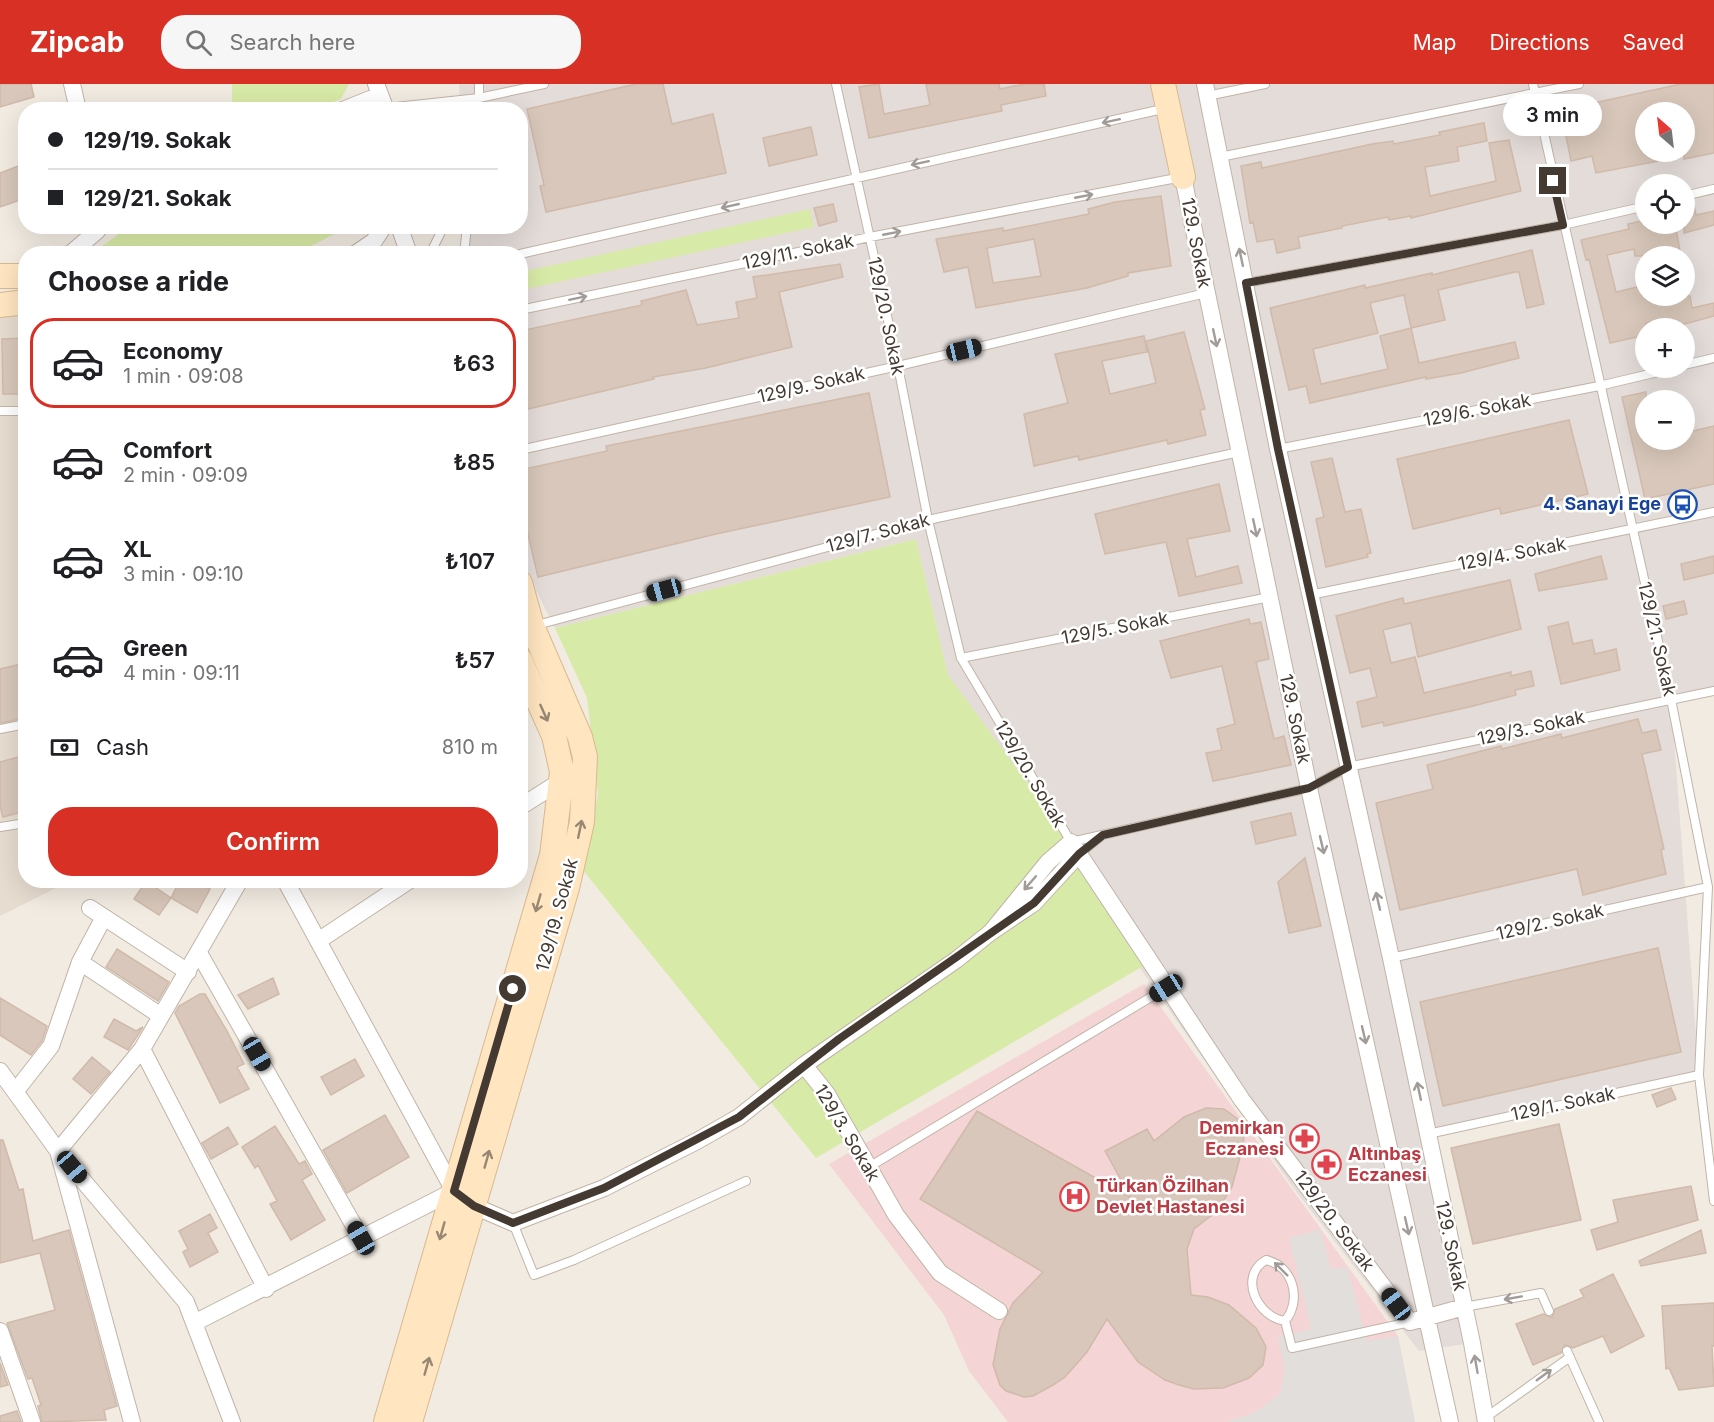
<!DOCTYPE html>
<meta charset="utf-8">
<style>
body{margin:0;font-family:Inter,sans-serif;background:#f6f6f6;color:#202124;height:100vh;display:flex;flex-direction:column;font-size:22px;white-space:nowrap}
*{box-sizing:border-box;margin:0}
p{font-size:20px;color:#757577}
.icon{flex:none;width:33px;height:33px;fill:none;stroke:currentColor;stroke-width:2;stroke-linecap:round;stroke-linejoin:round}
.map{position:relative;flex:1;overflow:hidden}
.side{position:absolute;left:18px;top:162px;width:510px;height:642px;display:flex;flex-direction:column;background:#fff;border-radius:24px;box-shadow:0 6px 24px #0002}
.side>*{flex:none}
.hud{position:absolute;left:18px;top:18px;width:510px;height:132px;border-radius:24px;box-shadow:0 6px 24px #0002;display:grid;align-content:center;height:132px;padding:0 30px;background:#fff}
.needle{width:39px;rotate:332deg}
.buttons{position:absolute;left:1635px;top:18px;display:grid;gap:12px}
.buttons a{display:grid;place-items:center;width:60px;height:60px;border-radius:50%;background:#fff;box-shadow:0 6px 24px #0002;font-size:30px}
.end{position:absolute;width:27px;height:27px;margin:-14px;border:8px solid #443a32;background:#fff;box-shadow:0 0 0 3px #fff}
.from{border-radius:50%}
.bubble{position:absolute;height:42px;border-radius:21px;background:#fff;box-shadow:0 6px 24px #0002;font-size:20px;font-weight:600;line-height:42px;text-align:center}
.car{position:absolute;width:18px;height:36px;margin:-18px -9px;border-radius:8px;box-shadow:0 0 4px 2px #0007;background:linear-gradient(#222 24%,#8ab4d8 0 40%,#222 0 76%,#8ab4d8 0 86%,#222 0)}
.hud b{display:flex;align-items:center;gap:21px;height:57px;font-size:22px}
.hud b+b{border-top:2px solid #e0e0e0}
.hud i{width:15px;height:15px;background:#202124}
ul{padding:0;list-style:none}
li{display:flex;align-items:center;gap:18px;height:90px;margin:0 12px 9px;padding:0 18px;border:3px solid transparent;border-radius:24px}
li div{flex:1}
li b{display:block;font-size:22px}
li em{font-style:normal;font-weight:600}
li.current{border-color:#d93025}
li>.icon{width:54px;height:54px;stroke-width:1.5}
h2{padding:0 30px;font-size:27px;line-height:72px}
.pay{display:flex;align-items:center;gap:15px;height:66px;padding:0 30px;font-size:22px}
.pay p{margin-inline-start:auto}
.button{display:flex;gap:12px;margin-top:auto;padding:12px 30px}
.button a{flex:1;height:69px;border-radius:24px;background:#d93025;color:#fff;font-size:24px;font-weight:600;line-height:69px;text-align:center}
header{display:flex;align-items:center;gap:36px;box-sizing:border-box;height:84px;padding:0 30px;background:#d93025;color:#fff}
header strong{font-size:28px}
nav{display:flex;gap:33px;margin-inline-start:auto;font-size:21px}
.search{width:420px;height:54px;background:#f6f6f6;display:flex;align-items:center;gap:15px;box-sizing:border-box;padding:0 21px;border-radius:24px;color:#757577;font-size:22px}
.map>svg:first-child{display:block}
.residential{fill:#e7dcd0}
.industrial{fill:#e4dcd8;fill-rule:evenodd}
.medical{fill:#f5d4d5}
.green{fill:#d8eaa7}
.parking{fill:#e2dedb}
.building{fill:#d8c7ba;stroke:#d0baaa;stroke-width:1.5;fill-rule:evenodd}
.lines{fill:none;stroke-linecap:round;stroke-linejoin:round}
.lane-casing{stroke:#c1b4a7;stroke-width:10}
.street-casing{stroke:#c1b4a7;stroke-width:18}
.secondary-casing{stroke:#d9b990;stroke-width:26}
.lane{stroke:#fff;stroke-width:8}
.street{stroke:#fff;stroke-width:16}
.secondary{stroke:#ffe5c0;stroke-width:24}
.oneway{stroke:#a29c98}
.oneway2{stroke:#988772}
.route{stroke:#443a32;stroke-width:8}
.labels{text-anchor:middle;stroke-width:5;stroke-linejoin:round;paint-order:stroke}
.street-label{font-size:18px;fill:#443a32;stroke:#fff}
.transit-label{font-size:18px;font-weight:bold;fill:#164399;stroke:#fff;text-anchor:end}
.health-label{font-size:18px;font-weight:bold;fill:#be3a42;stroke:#fff;text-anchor:start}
</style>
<header>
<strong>Zipcab</strong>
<div class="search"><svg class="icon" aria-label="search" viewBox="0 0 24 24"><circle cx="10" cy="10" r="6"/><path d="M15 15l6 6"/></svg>Search here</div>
<nav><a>Map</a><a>Directions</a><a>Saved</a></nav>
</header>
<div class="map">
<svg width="1714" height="1338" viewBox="0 0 1714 1338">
<rect width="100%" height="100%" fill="#f2ebe2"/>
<!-- residential -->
<path class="residential" d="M0,229H25L26,796L79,797L60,802L0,832Z"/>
<!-- industrial -->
<path class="industrial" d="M459,0H1714V607L1671,615L1699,991L1428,1050L1472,1259L1419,1267L1292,1102L1057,765L948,591L916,455L555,544L521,476L520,170L463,169V143L520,142V26L460,25ZM1646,28H1684V68H1646ZM1646,100H1684V140H1646ZM1646,172H1684V212H1646ZM1646,244H1684V284H1646ZM1646,316H1684V356H1646Z"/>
<!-- medical -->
<path class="medical" d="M1144,900L1398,1252L1415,1338H1008L969,1287L944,1231L829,1080Z"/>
<!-- green -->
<path class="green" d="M232,0H349L341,15L315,25H232Z
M810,125L814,143L521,206V188Z
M119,143V142L348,143L311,162L281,169H101L98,165L119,150Z
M916,455L948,591L1071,758L1150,878L816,1074L582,785L598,710L587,614L555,544Z"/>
<!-- parking -->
<path class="parking" d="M1320,1145L1331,1185L1347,1183L1367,1257L1398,1252L1415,1338H1226L1256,1328L1280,1310L1285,1287L1278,1253L1311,1245L1289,1154Z"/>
<!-- building -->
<path class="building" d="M0,0H31L34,13L0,23Z
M636,0H663L672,40L713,30L726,89L546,128L540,102L544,101L527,25Z
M879,0L884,30L930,21L926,0H999L1000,5L1024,0H1044L1046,12L1001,21L1002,27L869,54L859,3Z
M1681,0H1714V69L1684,75V28H1646V68H1679L1680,73L1596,89L1592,72L1571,77L1561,26Z
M1484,39L1487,57L1457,63L1459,77L1425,83L1430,112L1496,97L1489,59L1509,56L1521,107L1411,134V132L1389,136L1388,133L1342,142V144L1298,153L1300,164L1277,169L1274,155L1257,158L1253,138L1250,139L1241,82L1261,78L1262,84L1372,60L1393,57L1394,60L1440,51L1439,48Z
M811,43L817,71L769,82L763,54Z
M26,79V114L0,123V89Z
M1161,112L1171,182L1128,189V192L1087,204L976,224L968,183L944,188L936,155L1003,144V147L1089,130L1088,125L1115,118ZM1034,155L1041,192L993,199L987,164Z
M1693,117L1696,131L1714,127V141L1684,149V118Z
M833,120L837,137L819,142L814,124Z
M1646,136V140H1675L1681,172H1635L1634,165L1607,171L1616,208L1646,201V212H1690L1692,224L1714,219V232L1670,244H1654L1652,238L1646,239V251L1610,259L1589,175L1586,176L1581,156L1629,145L1628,140Z
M1532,166L1544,220L1527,224L1519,188H1515L1438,206L1445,236L1411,244L1404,211L1370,219L1378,249L1313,265L1321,300L1388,285L1380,252L1411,244L1419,279L1515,258L1519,274L1461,289L1426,295V293L1310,319L1306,302L1289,306L1270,224L1365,201V204L1432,189V191Z
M840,180L843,193L779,208L792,263L706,284L653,293L654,295L520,327V247L642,221L641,217L686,206L697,241L739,234L736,218L757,214L753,193Z
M1184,248L1205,325L1200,326L1206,351L1168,360L1167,356L1079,376L1078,372L1034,382L1024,330L1068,319L1055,270L1144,252L1147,268L1102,277L1110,310L1156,299L1146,257Z
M26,254V310H3L2,255Z
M1646,308V323L1639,324L1648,360L1684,356V349L1714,342V400L1645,415L1622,313Z
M869,309L890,413L716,450L538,493L520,416V386L607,367L606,362Z
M1569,336L1588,410L1501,430L1500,424L1413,445L1397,375Z
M1332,374L1345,428L1361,425L1371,469L1367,470L1368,473L1326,483L1316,435L1324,433L1311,378Z
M1219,400L1230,447L1187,455L1196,493L1238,482L1242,499L1179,512L1166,458L1105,470L1095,430Z
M1601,472L1607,495L1539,507L1535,490Z
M1714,472V489L1684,496L1681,480Z
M1510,496L1521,545L1418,573L1411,539L1383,546L1391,579L1415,573L1424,609L1511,588V592L1531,587L1534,602L1515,606L1516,611L1469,623L1384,642L1383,638L1362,643L1357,618L1377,613L1370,584L1350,589L1336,532L1403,514L1404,520Z
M1684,517L1687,530L1666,535L1663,522Z
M1249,535L1250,540L1261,538L1269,575L1256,578L1274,655L1284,652L1291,681L1213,697L1206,669L1222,666L1217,645L1235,640L1222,582L1171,594L1160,557Z
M1568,538L1573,560L1592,556L1595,570L1616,565L1620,586L1561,600L1548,543Z
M26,579V634L0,639V585Z
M1638,635L1642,649L1656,646L1661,666L1642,670L1664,765L1661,766L1666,790L1583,811L1577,785L1400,826L1376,719L1433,705L1427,681L1501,662L1502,665L1561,650L1562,654Z
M26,671V727L3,733L0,722V678Z
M1291,729L1296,751L1256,760L1251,738Z
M1305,774L1321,842L1289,849L1278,798Z
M180,796H193L210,805L197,829L171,814Z
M146,797L171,814L159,831L134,815Z
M1658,864L1681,968L1443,1022L1420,918Z
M117,865L169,898L158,917L106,883Z
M273,894L279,910L248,925L238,911Z
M200,910H205L227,947L244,980L237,983L249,1005L220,1019L175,929L179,922Z
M0,914L47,942L42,957L31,971L0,951Z
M114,935L136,947L143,943L128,966L104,953Z
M92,973L110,988L91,1010L73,995Z
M355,975L364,992L331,1011L321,993Z
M1671,1004L1676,1015L1657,1023L1652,1011Z
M1206,1024L1224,1025L1239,1036L1244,1050L1243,1062L1232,1103L1216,1128L1194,1145L1187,1165L1191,1211L1208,1213L1229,1221L1256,1244L1266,1263L1263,1281L1249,1294L1223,1304L1194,1305L1179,1301L1165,1296L1138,1278L1107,1235L1087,1268L1065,1293L1053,1301L1033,1312L1024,1313L1006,1307L1000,1301L993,1281L1000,1245L1013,1219L1043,1188L920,1115L977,1027L1131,1114L1105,1067L1147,1045L1154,1057L1184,1033Z
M385,1031L409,1073L347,1109L323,1066Z
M1559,1040L1581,1136L1473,1160L1451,1064Z
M275,1042L299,1080L305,1077L312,1090L302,1096L325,1136L291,1156L270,1120L277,1117L258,1081L255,1084L242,1063Z
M228,1043L238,1060L211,1075L202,1059Z
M0,1056H3L19,1106L23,1105L33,1157L69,1146L117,1322L104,1326L106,1336L42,1338L38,1322L41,1321L32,1294L28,1295L7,1239L55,1226L40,1169L0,1179Z
M1691,1102L1698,1136L1597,1166L1591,1146L1618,1138L1613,1116Z
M210,1130L217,1144L208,1149L218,1168L190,1183L183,1168L188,1165L179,1147Z
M1701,1146L1706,1169L1641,1182L1639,1177Z
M1613,1190L1644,1252L1611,1269L1603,1252L1573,1264L1565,1261L1561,1269L1533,1281L1516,1240L1543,1230L1552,1233L1555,1225L1584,1213L1580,1206Z
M1714,1219V1262H1712L1714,1302L1679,1306L1669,1284L1666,1285L1662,1222Z
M0,1279L8,1301L0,1303Z
M17,1327L21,1338H0V1332Z"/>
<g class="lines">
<defs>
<path id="lane" d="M836,0L898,282L928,436L961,574L1071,758L1309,704L1348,683L1714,607
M1533,0L1671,615L1708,803L1699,991L1714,1117
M1207,12L1265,0
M386,24L479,14L544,0
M479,26V0
M1220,73L1579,0
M1684,112L1714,105
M430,170L444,142
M464,170L467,142
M520,170L1167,24
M1246,199L1563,141L1646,122
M520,226L870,153L1182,93
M1684,281L1714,274
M0,327H26
M1278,365L1599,302L1675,284
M520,366L898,282L1206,209
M1310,511L1714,428
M533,542L928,436L1239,368
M961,574L1270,513
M0,645L26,640
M0,743L26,739
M1079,770L1100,753
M1391,874L1708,803
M1428,1050L1699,991
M869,1083L1166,904
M513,1139L534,1191L574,1176L746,1097
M1464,1223L1541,1209L1549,1227
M1285,1237C1257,1233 1238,1192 1266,1176C1294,1182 1302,1217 1285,1237L1292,1264L1410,1238
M1567,1267L1599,1338
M1485,1334L1570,1273"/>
<path id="street" d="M72,0L78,26
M376,0L386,26
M1205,0L1278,365L1391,874L1472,1259L1486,1338
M343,26L380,11
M1183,93L1309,704L1450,1338
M399,142L409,170
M70,170L97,147L99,142
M355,170L374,157L384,142
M520,723L561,697
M1079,770L1034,819L991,848L1048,778L1071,758L1242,1016L1410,1238L1464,1223
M285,796L454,1107L474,1122L513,1139L604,1104L697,1057L739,1033L804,981
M90,824L188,888
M991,848L956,876L804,981L827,1010L896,1131L940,1189L999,1227
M318,857L410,796
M199,869L361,1154
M80,878L161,932
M142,965L266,1205
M0,987L58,1067L186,1218L232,1338
M15,1008L51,962L80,878L104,833
M194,1239L454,1107
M0,1247L32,1338
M132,1338L58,1067L142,965L240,796"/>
<path id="secondary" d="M1163,0L1183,93
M0,192H26
M0,221L26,218
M386,1338L552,771L562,688L554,652L520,576
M410,1338L567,804L582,738L585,673L580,653L532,542L520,499"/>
</defs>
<!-- lane casing -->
<use href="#lane" class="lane-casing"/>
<!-- street casing -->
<use href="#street" class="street-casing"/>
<!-- secondary casing -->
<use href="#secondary" class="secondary-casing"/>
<!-- lane -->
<use href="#lane" class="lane"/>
<!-- street -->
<use href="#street" class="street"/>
<!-- secondary -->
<use href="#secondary" class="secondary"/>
</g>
<!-- one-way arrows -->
<defs><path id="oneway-shaft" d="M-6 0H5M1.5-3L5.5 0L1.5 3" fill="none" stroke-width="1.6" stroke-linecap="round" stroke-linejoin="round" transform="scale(1.5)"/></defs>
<g class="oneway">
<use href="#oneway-shaft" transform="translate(1111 37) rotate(168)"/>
<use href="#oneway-shaft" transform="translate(920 79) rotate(168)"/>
<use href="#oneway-shaft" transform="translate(1084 112) rotate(-11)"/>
<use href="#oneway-shaft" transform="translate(730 122) rotate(167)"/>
<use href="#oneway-shaft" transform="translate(892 149) rotate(-11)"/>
<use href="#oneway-shaft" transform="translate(1241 173) rotate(-102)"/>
<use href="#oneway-shaft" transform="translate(578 214) rotate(-12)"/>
<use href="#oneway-shaft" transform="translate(1215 254) rotate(78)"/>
<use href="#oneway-shaft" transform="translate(1255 444) rotate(78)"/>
<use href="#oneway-shaft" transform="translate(1322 761) rotate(77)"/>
<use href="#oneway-shaft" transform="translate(1030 799) rotate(131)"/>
<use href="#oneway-shaft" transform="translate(1378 817) rotate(-103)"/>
<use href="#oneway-shaft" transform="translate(1364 951) rotate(77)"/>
<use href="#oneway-shaft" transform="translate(1419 1007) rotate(-102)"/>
<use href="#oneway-shaft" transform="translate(1407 1142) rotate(77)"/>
<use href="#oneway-shaft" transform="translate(1281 1185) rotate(-135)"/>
<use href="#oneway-shaft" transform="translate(1513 1214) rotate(170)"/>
<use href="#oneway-shaft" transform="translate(1476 1280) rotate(-100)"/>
<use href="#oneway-shaft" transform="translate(1544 1291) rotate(-36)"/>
</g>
<g class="oneway2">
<use href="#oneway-shaft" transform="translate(544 629) rotate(66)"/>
<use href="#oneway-shaft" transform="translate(580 745) rotate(-78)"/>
<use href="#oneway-shaft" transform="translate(538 819) rotate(106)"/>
<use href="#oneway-shaft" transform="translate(487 1075) rotate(-74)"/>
<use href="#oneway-shaft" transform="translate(442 1147) rotate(106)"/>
<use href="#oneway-shaft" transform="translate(427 1282) rotate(-74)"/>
</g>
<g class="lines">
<!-- route -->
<path class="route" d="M513,905L454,1107L474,1122L513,1139L604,1104L739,1033L839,955L1034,819L1079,770L1103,751L1309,704L1348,683L1278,365L1246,199L1563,141L1553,97"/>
</g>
<!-- icons -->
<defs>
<symbol id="bus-ring" viewBox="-11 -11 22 22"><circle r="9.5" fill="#fff" stroke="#1a4fb4" stroke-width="1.5"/><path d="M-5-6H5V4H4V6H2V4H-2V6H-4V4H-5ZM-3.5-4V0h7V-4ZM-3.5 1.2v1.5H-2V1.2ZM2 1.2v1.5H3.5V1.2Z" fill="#1a4fb4"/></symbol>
<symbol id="pharmacy-ring" viewBox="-11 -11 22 22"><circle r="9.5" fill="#fff" stroke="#e0444e" stroke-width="1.5"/><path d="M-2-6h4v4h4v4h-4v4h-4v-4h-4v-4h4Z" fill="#e0444e"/></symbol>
<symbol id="hospital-ring" viewBox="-11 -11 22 22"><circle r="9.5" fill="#fff" stroke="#e0444e" stroke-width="1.5"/><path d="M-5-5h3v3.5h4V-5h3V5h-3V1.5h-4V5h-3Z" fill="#e0444e"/></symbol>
</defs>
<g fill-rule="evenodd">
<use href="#bus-ring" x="1666" y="404" width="33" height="33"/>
<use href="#pharmacy-ring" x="1288" y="1038" width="33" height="33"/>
<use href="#pharmacy-ring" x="1310" y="1064" width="33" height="33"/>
<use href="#hospital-ring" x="1058" y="1096" width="33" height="33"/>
</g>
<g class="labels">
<!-- street labels -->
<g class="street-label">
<text transform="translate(1196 159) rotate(79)" y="6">129. Sokak</text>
<text transform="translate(798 168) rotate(-12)" y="6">129/11. Sokak</text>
<text transform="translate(886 232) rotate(78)" y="6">129/20. Sokak</text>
<text transform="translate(811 301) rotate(-13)" y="6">129/9. Sokak</text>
<text transform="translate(1477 326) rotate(-11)" y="6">129/6. Sokak</text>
<text transform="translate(878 449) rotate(-15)" y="6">129/7. Sokak</text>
<text transform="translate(1512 470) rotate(-11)" y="6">129/4. Sokak</text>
<text transform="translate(1115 544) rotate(-11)" y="6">129/5. Sokak</text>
<text transform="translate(1657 555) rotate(77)" y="6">129/21. Sokak</text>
<text transform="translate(1295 635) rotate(78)" y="6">129. Sokak</text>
<text transform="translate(1531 644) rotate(-12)" y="6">129/3. Sokak</text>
<text transform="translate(1030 690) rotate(59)" y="6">129/20. Sokak</text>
<text transform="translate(557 831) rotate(-75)" y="6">129/19. Sokak</text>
<text transform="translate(1550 838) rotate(-13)" y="6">129/2. Sokak</text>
<text transform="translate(1563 1020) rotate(-12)" y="6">129/1. Sokak</text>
<text transform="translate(847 1049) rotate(59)" y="6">129/3. Sokak</text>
<text transform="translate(1334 1137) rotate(53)" y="6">129/20. Sokak</text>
<text transform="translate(1451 1162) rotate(78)" y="6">129. Sokak</text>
</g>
<!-- transit labels -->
<g class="transit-label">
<text x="1661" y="426">4. Sanayi Ege</text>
</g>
<!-- health labels -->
<g class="health-label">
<text x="1284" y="1050" text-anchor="end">Demirkan<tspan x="1284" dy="21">Eczanesi</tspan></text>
<text x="1348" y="1076">Altınbaş<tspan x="1348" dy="21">Eczanesi</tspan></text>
<text x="1096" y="1108">Türkan Özilhan<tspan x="1096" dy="21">Devlet Hastanesi</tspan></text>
</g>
</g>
</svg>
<div class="buttons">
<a><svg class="needle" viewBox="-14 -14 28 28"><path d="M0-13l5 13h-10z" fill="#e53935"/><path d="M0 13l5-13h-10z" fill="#757577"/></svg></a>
<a><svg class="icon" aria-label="locate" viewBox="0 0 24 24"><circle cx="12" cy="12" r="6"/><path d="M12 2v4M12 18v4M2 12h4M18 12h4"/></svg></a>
<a><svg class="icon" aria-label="layers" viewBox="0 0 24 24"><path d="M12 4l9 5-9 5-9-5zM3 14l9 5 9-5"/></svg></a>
<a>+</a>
<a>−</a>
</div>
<i class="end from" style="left:513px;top:905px"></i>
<i class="end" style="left:1553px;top:97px"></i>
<div class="bubble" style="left:1503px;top:10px;width:99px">3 min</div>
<i class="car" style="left:964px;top:266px;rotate:77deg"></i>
<i class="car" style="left:664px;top:506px;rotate:255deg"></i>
<i class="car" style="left:1166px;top:904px;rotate:238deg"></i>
<i class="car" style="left:257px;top:970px;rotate:150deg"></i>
<i class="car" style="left:72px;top:1083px;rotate:140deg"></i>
<i class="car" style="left:361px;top:1154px;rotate:330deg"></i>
<i class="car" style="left:1396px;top:1220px;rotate:323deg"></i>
<div class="hud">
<b><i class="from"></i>129/19. Sokak</b>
<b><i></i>129/21. Sokak</b>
</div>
<section class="side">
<h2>Choose a ride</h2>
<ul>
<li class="current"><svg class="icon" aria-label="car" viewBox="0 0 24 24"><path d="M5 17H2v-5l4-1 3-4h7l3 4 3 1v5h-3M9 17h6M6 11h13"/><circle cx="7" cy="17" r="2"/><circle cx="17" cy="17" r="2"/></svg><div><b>Economy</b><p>1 min · 09:08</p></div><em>₺63</em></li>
<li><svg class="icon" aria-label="car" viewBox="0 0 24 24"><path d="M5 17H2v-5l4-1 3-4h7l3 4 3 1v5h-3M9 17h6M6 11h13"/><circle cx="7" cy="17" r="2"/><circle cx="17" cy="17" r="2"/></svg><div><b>Comfort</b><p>2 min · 09:09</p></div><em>₺85</em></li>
<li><svg class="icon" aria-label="car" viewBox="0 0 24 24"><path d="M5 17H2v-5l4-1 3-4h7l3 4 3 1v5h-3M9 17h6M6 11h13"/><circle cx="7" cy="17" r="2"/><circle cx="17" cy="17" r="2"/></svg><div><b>XL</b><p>3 min · 09:10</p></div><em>₺107</em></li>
<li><svg class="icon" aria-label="car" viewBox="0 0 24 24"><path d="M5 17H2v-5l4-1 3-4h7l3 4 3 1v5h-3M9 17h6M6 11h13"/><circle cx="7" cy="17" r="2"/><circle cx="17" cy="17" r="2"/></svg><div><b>Green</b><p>4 min · 09:11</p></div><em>₺57</em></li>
</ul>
<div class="pay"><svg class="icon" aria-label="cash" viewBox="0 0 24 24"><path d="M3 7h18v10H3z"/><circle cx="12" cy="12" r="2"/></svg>Cash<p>810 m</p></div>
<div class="button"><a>Confirm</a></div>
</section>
</div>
